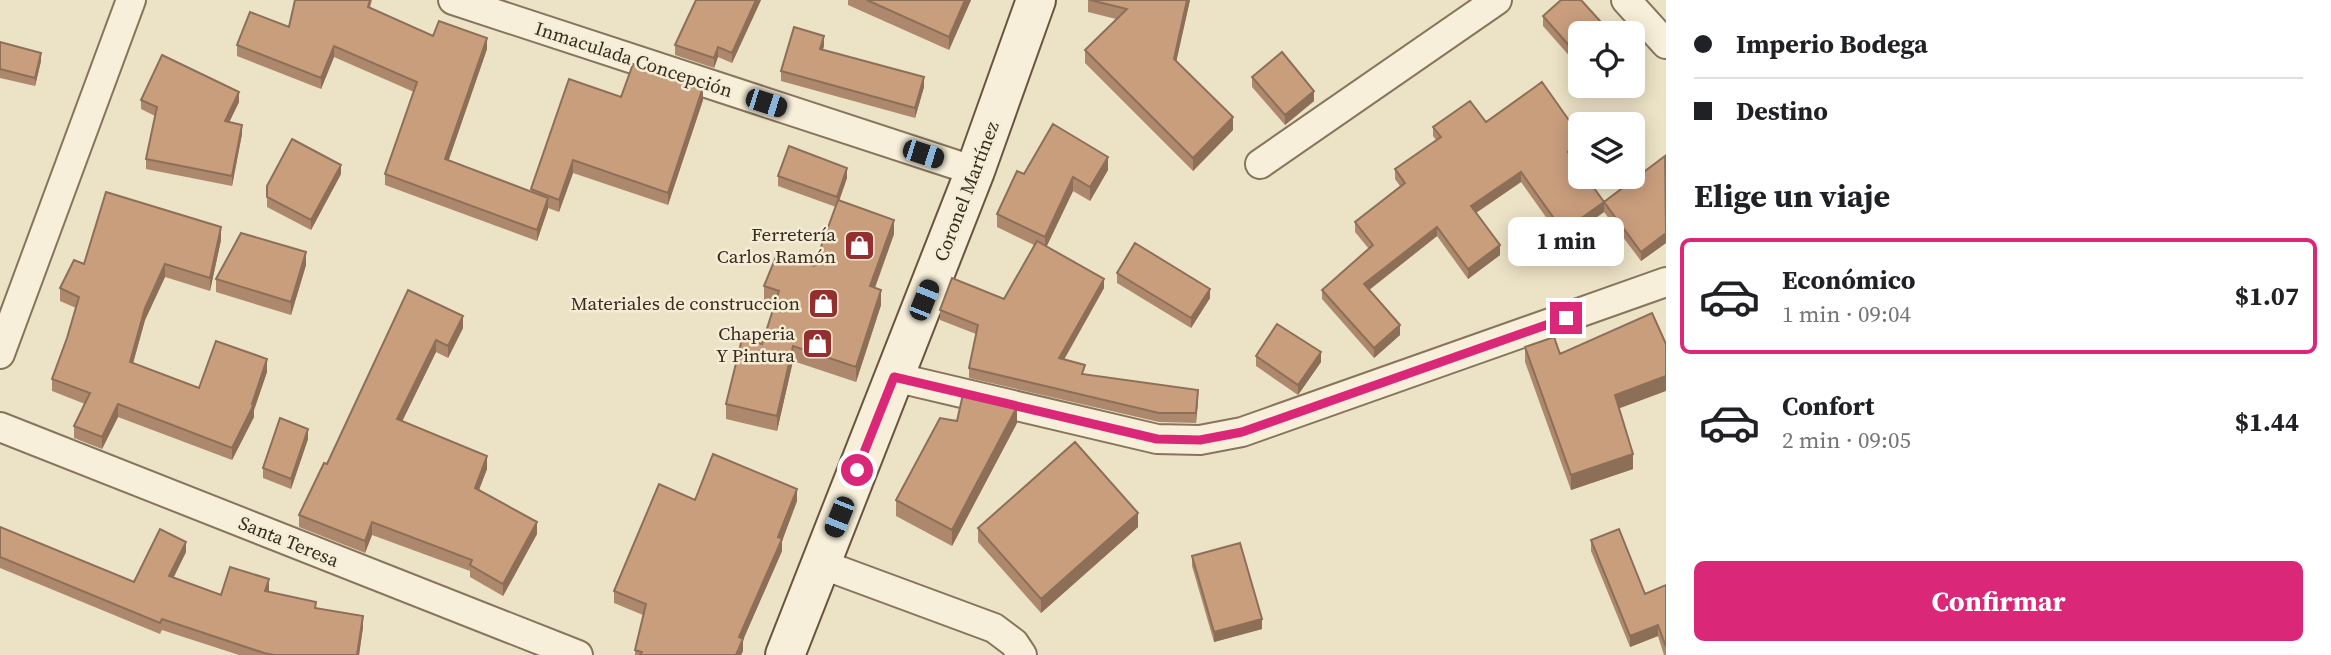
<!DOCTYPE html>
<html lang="es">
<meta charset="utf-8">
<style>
body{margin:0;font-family:"Source Serif 4",serif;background:#f2f2f2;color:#202124;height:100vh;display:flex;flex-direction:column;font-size:26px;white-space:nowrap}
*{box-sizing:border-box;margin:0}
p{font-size:23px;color:#757577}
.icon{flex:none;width:38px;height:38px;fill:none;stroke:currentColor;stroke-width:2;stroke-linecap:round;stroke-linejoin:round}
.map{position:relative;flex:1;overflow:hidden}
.sheet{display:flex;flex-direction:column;background:#fff;width:665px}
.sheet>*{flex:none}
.banner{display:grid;align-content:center;height:154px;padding:0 28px;background:#fff}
.buttons{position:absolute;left:1568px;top:21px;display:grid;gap:14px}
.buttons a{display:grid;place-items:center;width:77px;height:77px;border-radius:10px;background:#fff;box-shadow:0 4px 18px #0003;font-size:35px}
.end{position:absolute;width:32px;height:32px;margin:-16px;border:9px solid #db2777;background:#fff;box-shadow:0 0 0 4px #fff}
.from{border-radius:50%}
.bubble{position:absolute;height:49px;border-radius:10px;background:#fff;box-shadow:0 4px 18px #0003;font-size:23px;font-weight:700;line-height:49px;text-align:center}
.car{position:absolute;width:21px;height:42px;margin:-21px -10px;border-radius:9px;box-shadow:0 0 5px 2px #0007;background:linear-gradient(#222 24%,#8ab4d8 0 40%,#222 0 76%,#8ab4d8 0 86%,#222 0)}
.banner b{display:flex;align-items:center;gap:24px;height:66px;font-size:26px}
.banner b+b{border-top:2px solid #e0e0e0}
.banner i{width:18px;height:18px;background:#202124}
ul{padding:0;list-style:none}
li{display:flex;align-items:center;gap:21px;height:116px;margin:0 14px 10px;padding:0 14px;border:4px solid transparent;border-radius:10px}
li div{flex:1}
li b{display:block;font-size:26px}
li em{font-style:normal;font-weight:700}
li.selected{border-color:#db2777}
li>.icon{width:63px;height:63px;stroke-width:1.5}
h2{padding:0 28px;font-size:32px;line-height:84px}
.button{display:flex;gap:14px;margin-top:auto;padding:14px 28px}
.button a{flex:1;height:80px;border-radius:10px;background:#db2777;color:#fff;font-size:28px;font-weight:700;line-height:80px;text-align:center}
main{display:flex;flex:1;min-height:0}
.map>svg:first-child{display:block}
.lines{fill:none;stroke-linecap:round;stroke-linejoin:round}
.street-casing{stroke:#87745c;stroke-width:32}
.secondary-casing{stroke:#69553f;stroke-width:42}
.street{stroke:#f7efd9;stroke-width:28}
.secondary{stroke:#f7efd9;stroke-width:38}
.wall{fill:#ad886c}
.shaded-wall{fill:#8d6f58}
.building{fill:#c99e7d;stroke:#8d6f58;stroke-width:2}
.route{stroke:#db2777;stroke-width:9}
.labels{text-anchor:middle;stroke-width:5;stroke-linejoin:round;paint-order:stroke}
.street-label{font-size:19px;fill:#382c1f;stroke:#f4ecd5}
.poi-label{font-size:19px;fill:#382c1f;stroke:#f4ecd5;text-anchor:end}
</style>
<main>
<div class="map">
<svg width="1666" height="655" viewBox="0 0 1666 655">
<rect width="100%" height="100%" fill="#ece2c6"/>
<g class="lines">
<defs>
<path id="street" d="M453,0L975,171
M1626,0L1666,44
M1260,164L1497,0
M0,354L131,0
M894,377L1157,439L1200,440L1242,432L1666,282
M0,427L578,655
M821,564L994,628L1014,643L1022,655"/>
<path id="secondary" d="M785,655L975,171L1036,0"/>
</defs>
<!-- street casing -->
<use href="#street" class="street-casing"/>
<!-- secondary casing -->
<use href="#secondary" class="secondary-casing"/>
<!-- street -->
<use href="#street" class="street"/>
<!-- secondary -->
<use href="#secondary" class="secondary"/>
</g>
<!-- wall -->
<path class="wall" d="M295,0H372L370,8L433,36L487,49L448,161L531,191V189L621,97L703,100L668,205L573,173L559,212L548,208L537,241L385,185V174L414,92L334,57L321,89L237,56V45L289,27Z
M761,0L732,63L718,57L714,68L675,55V45Z
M848,0H971L949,50L848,5Z
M1088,0H1190L1176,61L1233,130L1193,171L1085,63V50L1116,19L1088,12Z
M1543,16L1580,33V68L1543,26Z
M0,42L41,61L35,86L0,78Z
M824,46L823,49L924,87L915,118L781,81V71Z
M1252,77L1314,101L1285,125L1252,87Z
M141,100L239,102L229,122L242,134L232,186L146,169V159L155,116L141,109Z
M1486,122L1580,136V153L1573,158L1604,202L1666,157V243L1641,261L1604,212L1563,241L1521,182L1476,213L1500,255L1468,279L1437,236L1369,290L1400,335L1374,358L1322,299V290L1369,249L1355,232V222L1400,186L1395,179V169L1436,140L1433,136V127Z
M1108,170L1090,201L1073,191L1046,247L1104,288L1064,360L1085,375L1198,400L1196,423L1159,422L969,378V368L976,334L940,320V310L1004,299L1034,245L997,227V214L1024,174Z
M341,174L311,230L267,207V186Z
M778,176L847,178L839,200L894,234L875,288L881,305L856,382L793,361L777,431L726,419V404L762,344L775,304L764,300V286L814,266L836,207L778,186Z
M221,240L210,291L165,277L145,320L133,363L199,388L267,372L254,410V417L232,460L118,417L102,449L74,438V426L85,404L52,391V379L67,338L76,308L60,301V288L84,264Z
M306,265L291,315L216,292V279Z
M1117,273L1210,298L1191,328L1117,283Z
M408,290L463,328L448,358L436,352L402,421L487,469L479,490L537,534L503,596L470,577V571L372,535L365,553L299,527V515L327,464Z
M1525,347L1560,354L1619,408L1633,469L1571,490L1525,362Z
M1256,356L1321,362L1298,395L1256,366Z
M1017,423L952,546L896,516V500Z
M308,439L291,489L263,478V468Z
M695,500L797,501L782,541V551L743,640V651L741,655H635V650L643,615L614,603V591Z
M0,527L134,582L186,552L174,577L221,595L269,590V592L316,608L363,627L359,655H239L162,630L160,634L0,568Z
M1138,527L1041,613L978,542V528Z
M1591,540L1645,594L1666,585V655H1664L1658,636L1630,647L1591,551Z
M1192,556L1262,629L1214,642L1192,566Z"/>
<!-- shaded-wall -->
<path class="shaded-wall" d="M756,0H761L732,63V53Z
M965,0H971L949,50V37Z
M1187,0H1190L1174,72V59Z
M824,36V46L820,58V49Z
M487,38V49L445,171V159Z
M334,46V57L321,89V78Z
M718,47V57L714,68V58Z
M41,53V61L35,86V78Z
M924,77V87L915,118V108Z
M703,87V100L668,205V193Z
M1314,91V101L1285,125V115Z
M239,92V102L225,131V121Z
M1233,117V130L1193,171V158Z
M242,125V134L232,186V176Z
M1580,143V153L1568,161V152Z
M1108,157V170L1090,201V187Z
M573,160V173L559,212V200Z
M341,165V174L311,230V220Z
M847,168V178L837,207V197Z
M1521,172V182L1471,216V206Z
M1073,177V191L1045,250V237Z
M548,198V209L537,241V230Z
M1604,202V212L1563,241V231Z
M894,220V234L870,301V286Z
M221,227V240L210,291V278Z
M1437,227V236L1364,294V284Z
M1666,233V243L1641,261V252Z
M1500,245V255L1468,279V269Z
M306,252V265L291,315V302Z
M165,264V277L145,320L130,374V362L145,308Z
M1104,279V288L1059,368V358Z
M1210,289V298L1191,328V318Z
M881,290V305L856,382V367Z
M463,316V328L448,358V346Z
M1400,325V335L1374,358V348Z
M436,340V352L397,432V419Z
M793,346V361L777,431V416Z
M1321,352V362L1298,395V385Z
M267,359V372L254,410V417L232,460V448L252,404Z
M1666,376V391L1615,410V395Z
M1198,390V400L1196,423V413Z
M118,404V417L102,449V437Z
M1017,407V423L952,546V530Z
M308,429V439L291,489V479Z
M1633,454V469L1571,490V475Z
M487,456V469L475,500V488Z
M797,489V501L782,541V551L743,640V651L741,655H736L739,637Z
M1138,513V527L1041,613V599Z
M372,522V535L365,553V541Z
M537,522V534L503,596V584Z
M186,542V552L169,586V576Z
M269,579V590L265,601V591Z
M363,616V627L359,655H357Z
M1262,619V629L1214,642V632Z
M1658,625V636L1630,647V636Z"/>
<!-- building -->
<path class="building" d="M295,0H370L368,7L433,36L439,21L487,38L445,159L548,198L537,230L385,174L417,82L334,46L321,78L237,45L250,12L289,27Z
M696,0H756L732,53L718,47L714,58L675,45Z
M867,0H965L949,37Z
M1090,0H1187L1174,59L1233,117L1193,158L1085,50L1127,9Z
M1561,0H1581L1611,33H1580V58L1543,16Z
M794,27L824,36L820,49L924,77L915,108L781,71Z
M0,42L41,53L35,78L0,69Z
M1282,52L1314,91L1285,115L1252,77Z
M162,55L239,92L225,121L242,125L232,176L146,159L157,107L141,100Z
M633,64L703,87L668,193L573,160L559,200L531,189L569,79L621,97Z
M1542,82L1580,136V143L1568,152L1580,168V177H1586L1604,202L1563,231L1521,172L1471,206L1500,245L1468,269L1437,227L1364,284L1400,325L1374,348L1322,290L1373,245L1355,222L1405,183L1395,169L1441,137L1433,127L1470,101L1486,122Z
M1053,124L1108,157L1090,187L1073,177L1045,237L997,214L1017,171L1024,174Z
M292,139L341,165L311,220L267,197V186Z
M789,146L847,168L837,197L778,176Z
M1665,156L1666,233L1641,252L1604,202Z
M106,192L221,227L210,278L165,264L145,308L130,362L199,388L216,341L267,359L252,404H254L232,448L118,404L102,437L74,426L90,393L52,379L67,338L79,297L60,288L74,260L84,264Z
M838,200L894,220L870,286L881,290L856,367L793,346L777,416L726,404L742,339L762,344L779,291L764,286L778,252L814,266Z
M241,233L306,252L291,302L216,279Z
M1037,241L1104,279L1059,358L1085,365L1082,374L1198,390L1196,413H1159L969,368L978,325L940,310L952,278L1004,299Z
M1135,243L1210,289L1191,318L1117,273Z
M408,290L463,316L448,346L436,340L397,419L487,456L475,488L537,522L503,584L470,565L472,560L372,522L365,541L299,515L324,463L327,464Z
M1652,313L1666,344V376L1615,395L1633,454L1571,475L1525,347L1554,337L1560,354Z
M1277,324L1321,352L1298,385L1256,356Z
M963,394L1017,407L952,530L896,500L940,418L957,421Z
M280,418L308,429L291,479L263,468Z
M1075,442L1138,513L1041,599L978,528Z
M713,454L797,489L778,537L782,539L739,637L743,639L736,655H640L642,652L635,650L646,604L614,591L659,484L695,500Z
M0,527L134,582L160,529L186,542L169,576L221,595L230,567L269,579L265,591L316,602L315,608L363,616L357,655H274L264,653L162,619L160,623L0,557Z
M1619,529L1645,594L1666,585V647L1658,625L1630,636L1591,540Z
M1240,543L1262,619L1214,632L1192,556Z"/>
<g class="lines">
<!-- route -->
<path class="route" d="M857,470L894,377L1157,439L1200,440L1242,432L1566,318"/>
</g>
<!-- icons -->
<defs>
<symbol id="shop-square" viewBox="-11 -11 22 22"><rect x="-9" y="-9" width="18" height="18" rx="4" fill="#93302f" stroke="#f4ecd5"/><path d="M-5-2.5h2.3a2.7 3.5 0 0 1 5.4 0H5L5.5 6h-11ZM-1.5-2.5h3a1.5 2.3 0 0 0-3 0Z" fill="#fff"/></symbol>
</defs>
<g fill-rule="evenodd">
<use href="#shop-square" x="842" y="228" width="35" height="35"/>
<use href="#shop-square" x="806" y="286" width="35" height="35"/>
<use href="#shop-square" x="800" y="326" width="35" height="35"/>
</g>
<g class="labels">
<!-- street labels -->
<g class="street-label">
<text transform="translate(634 59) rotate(18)" y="7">Inmaculada Concepción</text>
<text transform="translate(966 191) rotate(-69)" y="7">Coronel Martínez</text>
<text transform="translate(289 541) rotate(22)" y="7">Santa Teresa</text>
</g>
<!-- poi labels -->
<g class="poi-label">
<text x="836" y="241">Ferretería<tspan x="836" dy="22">Carlos Ramón</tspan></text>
<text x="800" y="310">Materiales de construccion</text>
<text x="795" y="340">Chaperia<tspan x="795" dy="22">Y Pintura</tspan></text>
</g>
</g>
</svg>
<div class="buttons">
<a><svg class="icon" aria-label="locate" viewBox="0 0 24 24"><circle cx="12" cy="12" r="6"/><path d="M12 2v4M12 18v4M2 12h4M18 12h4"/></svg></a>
<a><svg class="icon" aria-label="layers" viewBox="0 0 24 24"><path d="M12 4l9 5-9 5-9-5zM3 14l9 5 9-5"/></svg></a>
</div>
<i class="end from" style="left:857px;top:470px"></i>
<i class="end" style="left:1566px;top:318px"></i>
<div class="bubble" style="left:1508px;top:217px;width:116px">1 min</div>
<i class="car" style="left:766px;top:103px;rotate:108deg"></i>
<i class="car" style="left:923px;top:154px;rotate:108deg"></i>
<i class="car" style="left:924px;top:300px;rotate:22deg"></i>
<i class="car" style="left:839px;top:517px;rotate:202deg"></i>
</div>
<section class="sheet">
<div class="banner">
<b><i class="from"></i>Imperio Bodega</b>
<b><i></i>Destino</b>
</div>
<h2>Elige un viaje</h2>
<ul>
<li class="selected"><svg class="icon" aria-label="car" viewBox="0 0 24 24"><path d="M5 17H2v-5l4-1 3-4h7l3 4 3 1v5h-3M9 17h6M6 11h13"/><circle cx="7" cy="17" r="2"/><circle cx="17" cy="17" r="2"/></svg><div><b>Económico</b><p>1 min · 09:04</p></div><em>$1.07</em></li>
<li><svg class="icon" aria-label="car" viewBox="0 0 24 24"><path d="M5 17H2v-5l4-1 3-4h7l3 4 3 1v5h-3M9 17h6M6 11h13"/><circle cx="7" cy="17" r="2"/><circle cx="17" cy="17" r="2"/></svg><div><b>Confort</b><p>2 min · 09:05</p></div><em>$1.44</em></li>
</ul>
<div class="button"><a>Confirmar</a></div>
</section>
</main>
